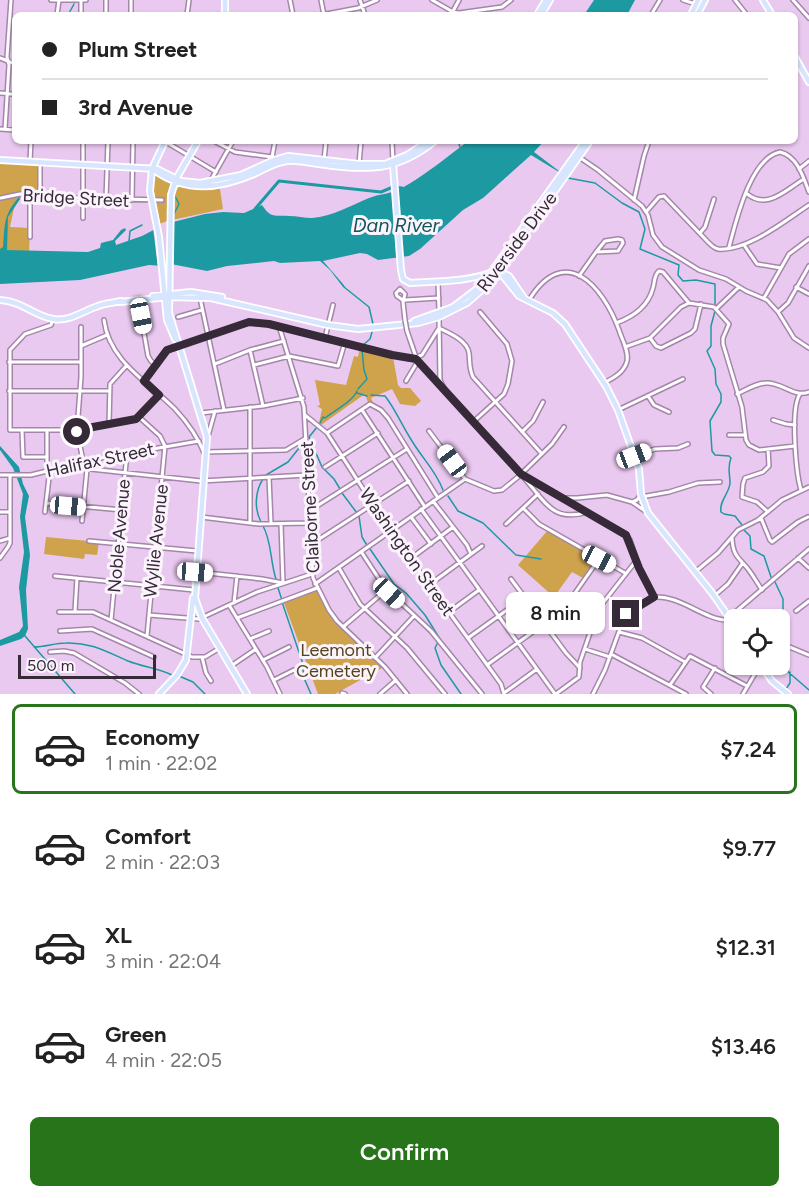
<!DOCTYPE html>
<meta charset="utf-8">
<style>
body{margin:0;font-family:Figtree,sans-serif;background:#f6f6f6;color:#222;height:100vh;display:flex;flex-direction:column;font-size:22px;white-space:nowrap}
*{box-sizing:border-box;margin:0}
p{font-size:20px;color:#767676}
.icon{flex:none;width:33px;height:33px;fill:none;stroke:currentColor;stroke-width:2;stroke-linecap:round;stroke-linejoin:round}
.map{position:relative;height:694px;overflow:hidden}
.drawer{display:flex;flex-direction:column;background:#fff;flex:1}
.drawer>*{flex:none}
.banner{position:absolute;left:12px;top:12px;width:786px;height:132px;border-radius:9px;box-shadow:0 2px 4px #0004;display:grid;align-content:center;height:132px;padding:0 30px;background:#fff}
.controls{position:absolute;left:724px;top:609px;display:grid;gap:12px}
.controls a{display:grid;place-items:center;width:66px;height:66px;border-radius:9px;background:#fff;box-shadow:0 2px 4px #0004;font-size:30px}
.scale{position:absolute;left:18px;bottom:15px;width:138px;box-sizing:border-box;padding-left:6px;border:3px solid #362938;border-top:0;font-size:16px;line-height:21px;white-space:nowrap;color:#362938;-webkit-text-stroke:4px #fbf4fc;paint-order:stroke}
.end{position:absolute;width:27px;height:27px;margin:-14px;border:8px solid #362938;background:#fff;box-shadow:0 0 0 3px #fff}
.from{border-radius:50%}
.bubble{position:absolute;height:42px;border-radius:9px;background:#fff;box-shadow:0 2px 4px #0004;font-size:20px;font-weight:600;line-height:42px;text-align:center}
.car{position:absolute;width:18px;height:36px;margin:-18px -9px;border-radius:8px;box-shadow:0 0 4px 2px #0007;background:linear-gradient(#fff 24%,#345 0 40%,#fff 0 76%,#345 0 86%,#fff 0)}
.banner b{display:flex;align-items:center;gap:21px;height:57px;font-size:22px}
.banner b+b{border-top:2px solid #e0e0e0}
.banner i{width:15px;height:15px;background:#222}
ul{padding:10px 0 0;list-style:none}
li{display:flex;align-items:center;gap:18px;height:90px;margin:0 12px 9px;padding:0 18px;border:3px solid transparent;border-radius:9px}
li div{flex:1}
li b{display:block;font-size:22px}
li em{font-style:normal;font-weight:600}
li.current{border-color:#27741a}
li>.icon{width:54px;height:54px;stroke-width:1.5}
.cta{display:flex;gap:12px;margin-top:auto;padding:12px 30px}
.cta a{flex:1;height:69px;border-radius:9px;background:#27741a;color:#fff;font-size:24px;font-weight:600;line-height:69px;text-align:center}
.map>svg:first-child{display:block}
.green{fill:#cfa24c}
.water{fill:#1d9aa1}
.pier{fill:#eac9f0}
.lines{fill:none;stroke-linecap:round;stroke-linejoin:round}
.stream{stroke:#1d9aa1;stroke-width:1.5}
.canal{stroke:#1d9aa1;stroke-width:3}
.minor-casing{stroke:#a586ab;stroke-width:6}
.major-casing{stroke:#fff;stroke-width:8}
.minor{stroke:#fff;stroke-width:3}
.major{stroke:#d7e6fe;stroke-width:4.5}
.minor-bridge-casing{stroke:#a586ab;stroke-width:6;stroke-linecap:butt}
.minor-bridge{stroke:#fff;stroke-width:3}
.route{stroke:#362938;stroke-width:8}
.labels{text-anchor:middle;stroke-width:6;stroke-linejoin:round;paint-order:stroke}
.street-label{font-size:18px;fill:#362938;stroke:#fbf4fc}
.park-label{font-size:18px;fill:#57421b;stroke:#fbf4fc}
.water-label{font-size:20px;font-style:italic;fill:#155559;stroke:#fbf4fc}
</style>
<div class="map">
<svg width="809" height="694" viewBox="0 0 809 694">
<rect width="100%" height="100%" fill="#eac9f0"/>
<!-- green -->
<path class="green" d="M0,161L39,163V197H21L14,208L10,227L30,228L29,254L0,251Z
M153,173L172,182L169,196V221L159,224L151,191Z
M179,187L220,189L223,209L172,220L173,192Z
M360,347L393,357L398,385L401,388H410L421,401L415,406L400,404L392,389L371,398L373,403L369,405L365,394L321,425L319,423L322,409L317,406L320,405L315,380L346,385L354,356L358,357Z
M548,530L596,558L583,578L572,572L554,597L518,565Z
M46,537L99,542L97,555L85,554L84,559L44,554Z
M317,590L334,619L382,668L335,694H318L284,603Z"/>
<!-- water -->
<path class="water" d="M594,0H635L627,15H584Z
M468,141H544L534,152L559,171V172L531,155L483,198L463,210L420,249L409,256L378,260L367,254L360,253L323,261L343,284L345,287H343L330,270L320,261L280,263L274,261L227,266L207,271L171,264L164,266L149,265L80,280L0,284V249L3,247C5,225 3,215 19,197L20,199L8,217L7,250L88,252L100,248L101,243L113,240L121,230L125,228L126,230L115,241L116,245L142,236L165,224L205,214L223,212L244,213L262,205C271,219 275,215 289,216C297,216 304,218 312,218C333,216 350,206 369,198C379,194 390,194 400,189C424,176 446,158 468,141Z
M0,446L19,467L23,484L29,496L25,517L30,555L26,590L28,629L25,636L21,639L0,646V640L19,632L23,626L19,587L24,552L20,517L23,494L13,468L0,450Z"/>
<!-- pier -->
<path class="pier" d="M172,219L171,267L158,269L153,227Z"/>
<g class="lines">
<!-- stream -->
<path class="stream" d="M68,15L74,4
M458,141L460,147
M568,178L595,183L622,203L639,212L645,229L640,249L679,265L678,275L683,281L696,280L715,284V305
M174,214L179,204L176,198
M129,241L130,231L142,225
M344,287L369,307L373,324
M715,311L711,326V346L707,351L715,369L716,384L721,394V402L710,421L712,451L715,455L729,456L731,458C727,468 730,473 730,483C729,494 719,501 721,512L724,514L735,516L742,525
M363,345L370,339L372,332
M358,389L367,379L364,370L362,349
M357,393L367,396
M371,395L385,396C396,410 402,426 412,441C422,458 436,471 443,490
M320,423L323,417L325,418C335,410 352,402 357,391
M318,426L309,437L322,467L334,479L340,489
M266,475L288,462L303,443
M342,493L357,513
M448,496L458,511L483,523L516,555L541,559
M359,516L362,537L368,547
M261,522C254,509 255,491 263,479
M263,526C272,542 270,561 276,579
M744,530L750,536L751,549L764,556L771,577
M370,549L394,584L406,593L425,615L440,639
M278,588L282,600
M282,602L302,661L304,678L311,694
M755,620L760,615L775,618L783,613V599L775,582
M25,636L75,694
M438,642L435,648L441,665L461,694
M34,647C45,647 55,643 66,643C91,642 107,652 128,661C143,667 158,668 172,675
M779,664L809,690
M179,676L193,682L205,694
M786,689L790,683V672"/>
<!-- canal -->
<path class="canal" d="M255,209L279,181L381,192L393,187L402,188"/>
<defs>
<path id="minor" d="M51,0H86
M106,0V15
M131,0V15
M290,0L293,15
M321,0L324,15
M360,0L365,15
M432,0L453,12L459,13L502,7L511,0
M683,0L702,6
M735,0L747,15
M793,0L809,18
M57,15L59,0
M81,15V0
M187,15L189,0
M321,15L358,8L377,0
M451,15L459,0
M651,15L660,0
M0,58L15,64
M0,93L15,94
M0,129L15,130
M5,129L9,65L7,57L11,0
M83,141V218
M214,141L235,152L279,158
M392,141L393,161
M166,142L216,172
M272,157L275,141
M579,157L598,170L642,206L648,215L653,235L662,247L699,270L726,279L746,291L767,300L778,312L794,338L809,348
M324,160L326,141
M30,161L31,141
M40,162V195
M359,164L361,141
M799,169L809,161
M211,180L233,141
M746,193C767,211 785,190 804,179
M30,194V237
M1,198L20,194L79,198L162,200
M106,199L108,141
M132,200L133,141
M634,200L644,156L649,141
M646,212L659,197L664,196L707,241C710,244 713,248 718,249C747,252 786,220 809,205
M700,233L705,227L714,199
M618,239L622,240L623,243L618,251L596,252L605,241Z
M744,245L757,264L781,268
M729,247C736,222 750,158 780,152C797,156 803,176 809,192
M579,276L596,252
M438,282L439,311
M796,287L809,294
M200,298L224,410
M764,298L789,254L809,239
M405,300L439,298
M529,300C565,242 603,286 619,330C622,340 629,351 627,361C624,373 613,378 604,383
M404,301L397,296L396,293L400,289L405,294L403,302L405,320
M716,309L739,287
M778,312L788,303L809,266
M141,316L148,356L151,361L156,365
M178,317L202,310
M439,318L440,380L446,392L521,474L624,533L630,540L641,574L654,597
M53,319L51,325L25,334L10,350V430H72L135,419L139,417L159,395
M104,320C109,361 148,382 175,409C188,423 198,437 205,455
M616,323C633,317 648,307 653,288C655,281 654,275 659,271L663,272L689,303
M279,326L304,407L313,578L329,610L337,621L385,667L407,694
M81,327V377L77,430L83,461
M407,331L417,360L441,387
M325,338L333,305
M650,338L656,346L661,348L691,333L695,329L701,304
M81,346L107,335
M625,347L650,338L681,307L689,303L714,307L729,324L723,338V344L742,407L746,440L749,445L759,450L795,446
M250,350L263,406
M9,362H81
M215,364L250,350L284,341
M254,365L289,356L338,366L345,342
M144,381L164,353L171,348L245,323L269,324L411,359L422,355L439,328C449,333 467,340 469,353C470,362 469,369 473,377L542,454
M406,381L418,361
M9,391H109
M737,394C746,390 756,383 766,383C782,382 794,398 809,392
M800,394C790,408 796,473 801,490
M648,396L654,405L669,412
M250,407V523
M362,410L425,507
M618,410L683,379
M201,413L263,406L303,398
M305,415L327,433L391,532L501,684L504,694
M139,417L160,436L165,446L147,636
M773,420L786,424L795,425
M473,422L504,394L508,384L512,361L507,344L480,312
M109,424L110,384L127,365
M22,430L23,457H47
M429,431L465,479L494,491L502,490L518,477L552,444L564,427
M522,432L533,421L543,402
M327,433L370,404L381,410L388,418L438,498
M729,435H745
M208,436L215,411
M206,452L286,450L306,438
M635,456L655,449L678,448L688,444
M63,466L201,481L307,475
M325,467L378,433
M47,470V430
M0,475H31L95,459L199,441
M269,477L271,523
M524,478C545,501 552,523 588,512
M641,497L669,492L698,483L720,482
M563,498H577L607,495L632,502L637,500L641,494
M433,501L467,545L471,554
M632,502L648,513
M46,503L122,510
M523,508L539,524L625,573
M421,509L555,694
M309,511L407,449
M0,512H10
M45,512L50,469
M768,512L757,502L742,497L743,484L745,478L763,472L769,466L768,449
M201,517L259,524L309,523
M411,517L431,544
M761,518L770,540L772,542L798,522L808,517
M82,521L87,469
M506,524L538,494
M732,538C733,559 741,558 751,573C755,579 758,584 762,590
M0,541L10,538
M89,541L197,551
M310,545L409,481
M362,553L385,588L431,631L482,694
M0,558L8,547L10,543V475
M798,558L809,568
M410,559L453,527
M339,568L360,604L407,648L445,694
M198,572L262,579L283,583L281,524
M695,572L718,553L738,530L758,520L782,500L809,487
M55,576L194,590
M511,579L566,653L580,668
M315,584L465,479
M429,585L482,546
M714,596L728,584L742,564
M654,597C680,595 703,619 726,620L809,549
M234,603L237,576
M229,605L267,667L280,694
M599,608L636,561
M75,611L77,578
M796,611L809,601
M59,612H93L192,657H205L220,648
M449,612L479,590
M149,615L199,619L257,592L312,574
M237,618L317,588
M111,620L127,453
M343,627L386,590
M60,631L92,629L154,657
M619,632L642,638L685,662
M468,638L525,597
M250,639L269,631
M780,643L809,655
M585,649L610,657
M50,652L64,651L74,653L125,683L139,694
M611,654L686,694
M202,657L206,673L211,681
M375,658L414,616
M263,660L289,647
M487,665L563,610L599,559
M231,666L256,649
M274,680L294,670
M670,685L690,656L747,686
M342,693L345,694
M504,693L537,669
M380,694L396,680
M556,694L579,677L580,662L592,627
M593,694L605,670L625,615L654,597
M711,694L703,687L715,668
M743,694L760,665"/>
<path id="major" d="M225,0V15
M763,0L772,15
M537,15L546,0
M541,15L550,0
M691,15L698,0
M697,15L705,0
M795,57L809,82
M165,141L152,169L150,191L159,237L167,320L175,339
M198,141L176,179L171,195L169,313L207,437L195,598L202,618L247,694
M0,160L157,169L181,181L200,183L241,175L274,160L288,156L359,164H385L407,155L428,141
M393,164L401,270L403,279L410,283C437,281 465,282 490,273
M154,170C186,193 219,189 254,174C265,169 275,162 288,161C298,160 309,163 319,164C366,171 397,172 435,141
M499,271L519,296L553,313L565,324L606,386L618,410L639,469L641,494L648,513L712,593L735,626
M499,271L509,276L524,298
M153,296L191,292L222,297
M0,300C22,301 34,316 53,319C69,322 83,311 98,306C105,303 113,303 121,301
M120,302L168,297L211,298L328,325L358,329L418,323L439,317L467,303L491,282L590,141
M414,321L453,307L482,285L585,141
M760,664L772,681L788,694
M159,694L177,675L186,660L193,598"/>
</defs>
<!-- minor casing -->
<use href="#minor" class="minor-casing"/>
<!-- major casing -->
<use href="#major" class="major-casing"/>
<!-- minor -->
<use href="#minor" class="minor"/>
<!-- major -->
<use href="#major" class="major"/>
<defs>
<path id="minor-bridge" d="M405,320L407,331"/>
</defs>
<!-- minor-bridge casing -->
<use href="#minor-bridge" class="minor-bridge-casing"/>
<!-- minor-bridge -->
<use href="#minor-bridge" class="minor-bridge"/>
</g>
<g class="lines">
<!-- route -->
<path class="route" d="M77,432V430L136,419L159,395L144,381L167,350L249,322L269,324L392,355L416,359L521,474L626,535L639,568L654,597L626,614"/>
</g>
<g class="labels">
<!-- street labels -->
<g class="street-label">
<text transform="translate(76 198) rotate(3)" y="6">Bridge Street</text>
<text transform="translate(517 242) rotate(-53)" y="6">Riverside Drive</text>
<text transform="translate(100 460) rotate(-12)" y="6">Halifax Street</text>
<text transform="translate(310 507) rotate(-93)" y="6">Claiborne Street</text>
<text transform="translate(119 536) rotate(-85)" y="6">Noble Avenue</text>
<text transform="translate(156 541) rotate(-84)" y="6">Wyllie Avenue</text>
<text transform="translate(407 552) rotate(55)" y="6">Washington Street</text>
</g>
<!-- park labels -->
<g class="park-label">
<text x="336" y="656">Leemont<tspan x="336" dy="21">Cemetery</tspan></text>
</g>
<!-- water labels -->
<g class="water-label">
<text x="396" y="232">Dan River</text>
</g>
</g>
</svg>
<div class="controls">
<a><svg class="icon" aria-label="locate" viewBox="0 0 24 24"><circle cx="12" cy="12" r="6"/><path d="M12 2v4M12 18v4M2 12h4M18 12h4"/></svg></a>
</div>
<div class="scale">500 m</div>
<i class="end from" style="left:77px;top:432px"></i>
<i class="end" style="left:626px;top:614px"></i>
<div class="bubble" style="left:506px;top:592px;width:99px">8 min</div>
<i class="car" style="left:141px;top:316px;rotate:169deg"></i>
<i class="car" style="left:634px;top:456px;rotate:69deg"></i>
<i class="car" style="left:452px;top:461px;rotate:323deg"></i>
<i class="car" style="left:68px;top:506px;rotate:95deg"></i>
<i class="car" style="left:599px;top:559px;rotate:118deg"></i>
<i class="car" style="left:195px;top:572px;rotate:94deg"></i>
<i class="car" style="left:389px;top:593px;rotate:133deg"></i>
<div class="banner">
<b><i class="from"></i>Plum Street</b>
<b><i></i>3rd Avenue</b>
</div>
</div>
<section class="drawer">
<ul>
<li class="current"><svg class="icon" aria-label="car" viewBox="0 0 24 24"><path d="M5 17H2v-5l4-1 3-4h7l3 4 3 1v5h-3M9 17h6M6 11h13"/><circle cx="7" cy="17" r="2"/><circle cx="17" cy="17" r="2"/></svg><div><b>Economy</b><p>1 min · 22:02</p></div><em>$7.24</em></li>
<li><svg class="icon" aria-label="car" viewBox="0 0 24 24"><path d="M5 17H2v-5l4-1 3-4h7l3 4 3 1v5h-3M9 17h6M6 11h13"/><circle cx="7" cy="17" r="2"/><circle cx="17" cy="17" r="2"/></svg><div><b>Comfort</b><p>2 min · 22:03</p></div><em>$9.77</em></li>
<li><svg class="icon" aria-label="car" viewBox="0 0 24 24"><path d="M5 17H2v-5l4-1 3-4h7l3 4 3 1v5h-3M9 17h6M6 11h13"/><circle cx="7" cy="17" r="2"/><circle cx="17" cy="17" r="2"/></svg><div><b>XL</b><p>3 min · 22:04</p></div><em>$12.31</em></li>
<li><svg class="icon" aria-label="car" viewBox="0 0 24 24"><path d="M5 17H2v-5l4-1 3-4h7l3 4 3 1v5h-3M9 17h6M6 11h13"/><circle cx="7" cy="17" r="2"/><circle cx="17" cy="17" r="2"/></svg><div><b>Green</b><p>4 min · 22:05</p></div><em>$13.46</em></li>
</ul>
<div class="cta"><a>Confirm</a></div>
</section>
